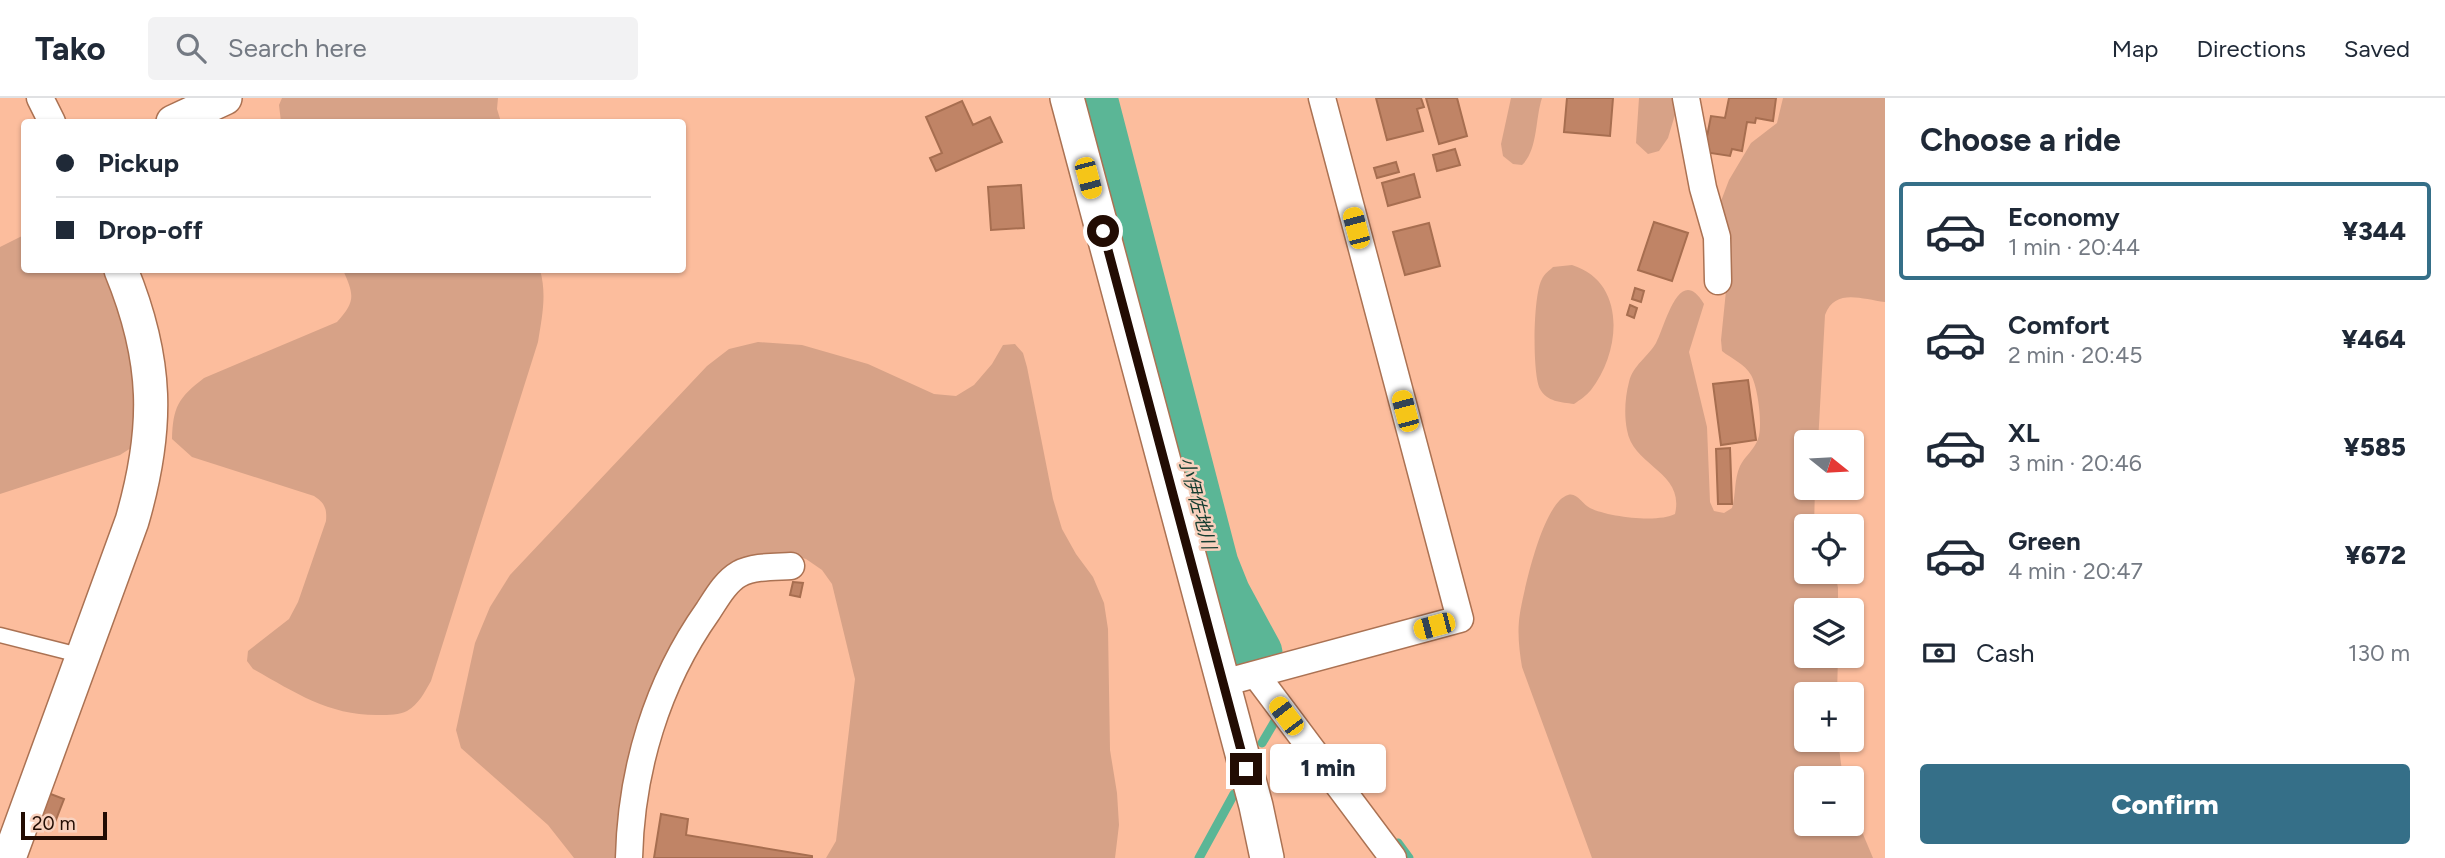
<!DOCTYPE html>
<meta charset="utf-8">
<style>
body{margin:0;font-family:Figtree,"Noto Sans JP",sans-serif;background:#f2f2f3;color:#1f2937;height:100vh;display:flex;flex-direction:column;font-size:26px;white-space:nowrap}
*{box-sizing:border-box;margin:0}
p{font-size:23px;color:#747a83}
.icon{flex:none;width:38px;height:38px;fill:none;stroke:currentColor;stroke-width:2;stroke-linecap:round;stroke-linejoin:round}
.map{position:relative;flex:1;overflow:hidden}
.sheet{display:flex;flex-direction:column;background:#fff;width:560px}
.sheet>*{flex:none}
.guide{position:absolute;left:21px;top:21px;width:665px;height:154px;border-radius:7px;box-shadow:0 2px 5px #0004;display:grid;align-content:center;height:154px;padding:0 35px;background:#fff}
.needle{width:46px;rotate:108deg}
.tools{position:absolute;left:1794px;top:332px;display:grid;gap:14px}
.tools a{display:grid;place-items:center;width:70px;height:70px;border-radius:7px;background:#fff;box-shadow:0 2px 5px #0004;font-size:35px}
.scale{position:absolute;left:21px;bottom:18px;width:86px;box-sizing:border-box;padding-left:7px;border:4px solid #220c03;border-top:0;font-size:19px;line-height:24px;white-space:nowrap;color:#220c03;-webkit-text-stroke:5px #f8d1be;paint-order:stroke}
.end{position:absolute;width:32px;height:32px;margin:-16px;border:9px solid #220c03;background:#fff;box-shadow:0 0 0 4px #fff}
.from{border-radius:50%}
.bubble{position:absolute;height:49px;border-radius:7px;background:#fff;box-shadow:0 2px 5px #0004;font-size:23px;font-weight:800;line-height:49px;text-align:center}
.car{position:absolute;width:21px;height:42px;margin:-21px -10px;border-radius:9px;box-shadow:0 0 5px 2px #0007;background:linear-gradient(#f5c518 24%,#345 0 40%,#f5c518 0 76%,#345 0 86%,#f5c518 0)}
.guide b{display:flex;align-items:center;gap:24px;height:66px;font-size:26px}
.guide b+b{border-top:2px solid #e0e1e3}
.guide i{width:18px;height:18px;background:#1f2937}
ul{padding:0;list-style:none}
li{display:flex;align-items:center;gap:21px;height:98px;margin:0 14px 10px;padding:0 21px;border:4px solid transparent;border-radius:7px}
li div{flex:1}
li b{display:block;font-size:26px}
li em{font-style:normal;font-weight:800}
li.current{border-color:#356f88}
li>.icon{width:63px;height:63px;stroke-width:1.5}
h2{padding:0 35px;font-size:32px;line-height:84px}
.pay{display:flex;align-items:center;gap:18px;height:77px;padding:0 35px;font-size:26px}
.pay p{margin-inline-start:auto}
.action{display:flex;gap:14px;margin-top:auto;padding:14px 35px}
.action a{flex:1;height:80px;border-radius:7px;background:#356f88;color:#fff;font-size:28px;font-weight:800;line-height:80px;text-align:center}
header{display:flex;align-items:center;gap:42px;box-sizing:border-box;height:98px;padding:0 35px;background:#fff;border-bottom:2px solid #e0e1e3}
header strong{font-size:33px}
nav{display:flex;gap:38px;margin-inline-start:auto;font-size:24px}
.search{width:490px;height:63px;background:#f2f2f3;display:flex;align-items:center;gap:18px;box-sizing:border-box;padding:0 24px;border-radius:7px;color:#747a83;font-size:26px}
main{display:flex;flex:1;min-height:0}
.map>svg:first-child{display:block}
.green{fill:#d7a287}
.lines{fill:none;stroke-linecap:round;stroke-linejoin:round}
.stream{stroke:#5bb696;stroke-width:9}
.river{stroke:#5bb696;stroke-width:51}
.building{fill:#c08466;stroke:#a76e50;stroke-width:2}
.service-casing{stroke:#ab7253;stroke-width:17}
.minor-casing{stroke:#ab7253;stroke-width:29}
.tertiary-casing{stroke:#ab7253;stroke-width:36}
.service{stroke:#fff;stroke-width:14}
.minor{stroke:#fff;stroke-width:26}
.tertiary{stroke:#fff;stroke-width:33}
.route{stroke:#220c03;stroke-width:9}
.labels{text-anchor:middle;stroke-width:5;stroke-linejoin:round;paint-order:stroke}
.water-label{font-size:19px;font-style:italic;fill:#163e31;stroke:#f8d1be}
</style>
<header>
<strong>Tako</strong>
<div class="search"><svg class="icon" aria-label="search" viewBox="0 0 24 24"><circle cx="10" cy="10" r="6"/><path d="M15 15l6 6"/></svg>Search here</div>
<nav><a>Map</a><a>Directions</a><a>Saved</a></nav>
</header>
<main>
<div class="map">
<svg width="1885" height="760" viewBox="0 0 1885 760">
<rect width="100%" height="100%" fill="#fcbd9d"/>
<!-- green -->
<path class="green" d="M282,0H498L497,11L501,24H281L279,7Z
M1511,0H1542C1535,21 1538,52 1522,67L1513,66L1503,58L1501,46Z
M1639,0H1680L1668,40L1659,53L1648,56L1636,45Z
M1783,0H1885V204C1861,201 1835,190 1825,217L1818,345H1806V390H1815L1814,429H1806V474H1835L1838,490V513H1806V558H1838L1837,597H1806V642H1838L1843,681H1806V726H1852V710L1873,760H1592L1522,569C1519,551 1517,533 1520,515C1524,492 1543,404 1568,397C1577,394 1583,407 1590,410C1608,419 1658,425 1675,416C1685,373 1633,369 1627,332C1624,317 1625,299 1629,284C1633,267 1648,259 1656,245C1665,229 1679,164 1704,206L1689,254L1707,329L1710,404L1714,413L1724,415L1732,410C1736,397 1734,381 1740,368C1745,358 1754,352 1758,341C1763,328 1758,289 1751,277C1745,266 1732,261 1722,253L1721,242L1727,183L1721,103L1729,82L1751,45L1777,25Z
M24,137V172H104L132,257L136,338L131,350L120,357L0,396V149Z
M1572,167C1627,184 1621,254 1591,292C1587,297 1580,302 1574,306C1561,304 1547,304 1540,291C1532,276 1533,196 1542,181C1544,176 1550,172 1553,169Z
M343,172H540C547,196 542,219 538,244L431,583C424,595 419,606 407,613C400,617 388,617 380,617C329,618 296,595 253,571L247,563L248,553L289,521L298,504L326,423C327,411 325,405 314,398L192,359L172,341C173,309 178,300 204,280L337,224C356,203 354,197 343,172Z
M758,244L802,247L868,266L934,296L956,298L974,287L992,266L1003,247L1015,246L1023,255L1027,269L1053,401L1062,431L1076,456L1093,479L1104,505L1108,531L1110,652L1117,695L1119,727L1115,760H826L836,743L855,581L832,486L822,472L806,461L790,457L691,518L618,760H574L548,727L461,650L456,632L475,545L490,509L510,477L707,268L729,251Z"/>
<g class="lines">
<!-- stream -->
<path class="stream" d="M1257,555L1268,571
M1262,645L1275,623
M1398,745L1409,760
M1199,760L1234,696"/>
<!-- river -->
<path class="river" d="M1092,0L1213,466L1225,496L1257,555"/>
</g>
<!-- building -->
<path class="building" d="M1376,0H1421L1424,9L1417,11L1423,33L1387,42Z
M1426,0H1457L1467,38L1439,46Z
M1567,0H1613L1610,38L1564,34Z
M1729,0H1776L1773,23L1756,20L1755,25L1747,24L1742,53L1732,51L1730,58L1704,54L1711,18L1725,20Z
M962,3L973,27L990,19L1002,44L936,73L930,60L942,55L926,19Z
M1455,51L1460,67L1437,73L1433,57Z
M1396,64L1399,74L1377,80L1374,70Z
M1414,76L1420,99L1388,108L1382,85Z
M1021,87L1024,130L991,132L988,89Z
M1654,124L1688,135L1672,183L1638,172Z
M1429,125L1440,168L1405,177L1393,134Z
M1635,190L1644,193L1641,204L1632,201Z
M1630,207L1637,210L1634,220L1627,217Z
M1748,282L1756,342L1721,347L1713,286Z
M1730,350L1732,406H1718L1716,351Z
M793,484L803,485L800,499L790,497Z
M48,695L64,701L52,732L37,726Z
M661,716L688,721L686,737L812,758V760H654Z"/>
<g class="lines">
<defs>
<path id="service" d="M0,537L83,558"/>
<path id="minor" d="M40,0L52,24
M1686,0L1703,90L1717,139L1718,183
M1256,577L1393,760
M1223,585L1460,521L1322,0
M629,760C631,672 657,585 708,513C716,501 725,484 739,476C754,468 775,469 791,468"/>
<path id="tertiary" d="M1067,0L1256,708L1267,760
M173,24L225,0
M9,760L132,423C159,330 158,262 121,172"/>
</defs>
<!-- service casing -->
<use href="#service" class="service-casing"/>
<!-- minor casing -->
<use href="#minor" class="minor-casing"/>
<!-- tertiary casing -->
<use href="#tertiary" class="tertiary-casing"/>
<!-- service -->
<use href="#service" class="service"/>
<!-- minor -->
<use href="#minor" class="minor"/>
<!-- tertiary -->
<use href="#tertiary" class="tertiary"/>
</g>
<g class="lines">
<!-- route -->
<path class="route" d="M1103,133L1246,671"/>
</g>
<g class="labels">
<!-- water labels -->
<g class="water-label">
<text transform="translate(1198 405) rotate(75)" y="7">小伊佐地川</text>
</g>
</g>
</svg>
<div class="tools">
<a><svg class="needle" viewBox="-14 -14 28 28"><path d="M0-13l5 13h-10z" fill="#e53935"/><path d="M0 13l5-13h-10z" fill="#747a83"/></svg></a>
<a><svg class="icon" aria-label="locate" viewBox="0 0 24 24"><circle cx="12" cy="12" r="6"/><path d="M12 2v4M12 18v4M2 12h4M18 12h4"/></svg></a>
<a><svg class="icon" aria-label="layers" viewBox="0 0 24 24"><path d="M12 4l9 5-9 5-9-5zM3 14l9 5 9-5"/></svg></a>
<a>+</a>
<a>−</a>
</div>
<div class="scale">20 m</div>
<i class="end from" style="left:1103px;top:133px"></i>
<i class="end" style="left:1246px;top:671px"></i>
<div class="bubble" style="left:1270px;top:646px;width:116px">1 min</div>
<i class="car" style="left:1088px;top:80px;rotate:165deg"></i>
<i class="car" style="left:1356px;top:130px;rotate:345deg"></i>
<i class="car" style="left:1405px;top:313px;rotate:345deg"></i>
<i class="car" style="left:1434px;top:528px;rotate:255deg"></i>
<i class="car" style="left:1286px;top:618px;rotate:323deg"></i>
<div class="guide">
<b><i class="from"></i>Pickup</b>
<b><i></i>Drop-off</b>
</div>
</div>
<section class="sheet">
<h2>Choose a ride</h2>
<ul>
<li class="current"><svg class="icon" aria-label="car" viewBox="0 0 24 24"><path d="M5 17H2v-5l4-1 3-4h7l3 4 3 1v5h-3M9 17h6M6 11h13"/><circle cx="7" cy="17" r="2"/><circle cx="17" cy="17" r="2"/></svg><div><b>Economy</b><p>1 min · 20:44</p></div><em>¥344</em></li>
<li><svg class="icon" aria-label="car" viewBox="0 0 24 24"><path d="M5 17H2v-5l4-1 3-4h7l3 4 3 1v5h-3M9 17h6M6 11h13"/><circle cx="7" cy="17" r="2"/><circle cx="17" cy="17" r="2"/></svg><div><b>Comfort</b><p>2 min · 20:45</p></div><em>¥464</em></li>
<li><svg class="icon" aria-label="car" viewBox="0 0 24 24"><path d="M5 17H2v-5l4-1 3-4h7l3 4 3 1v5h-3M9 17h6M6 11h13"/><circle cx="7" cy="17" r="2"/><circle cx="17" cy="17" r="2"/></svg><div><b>XL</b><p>3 min · 20:46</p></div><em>¥585</em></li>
<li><svg class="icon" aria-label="car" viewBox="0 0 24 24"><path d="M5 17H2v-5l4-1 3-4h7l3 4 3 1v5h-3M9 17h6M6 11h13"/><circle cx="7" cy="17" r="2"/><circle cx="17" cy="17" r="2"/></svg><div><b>Green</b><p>4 min · 20:47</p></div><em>¥672</em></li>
</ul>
<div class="pay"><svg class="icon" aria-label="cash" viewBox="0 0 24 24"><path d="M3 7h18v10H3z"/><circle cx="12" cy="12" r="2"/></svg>Cash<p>130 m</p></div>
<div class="action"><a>Confirm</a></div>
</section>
</main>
